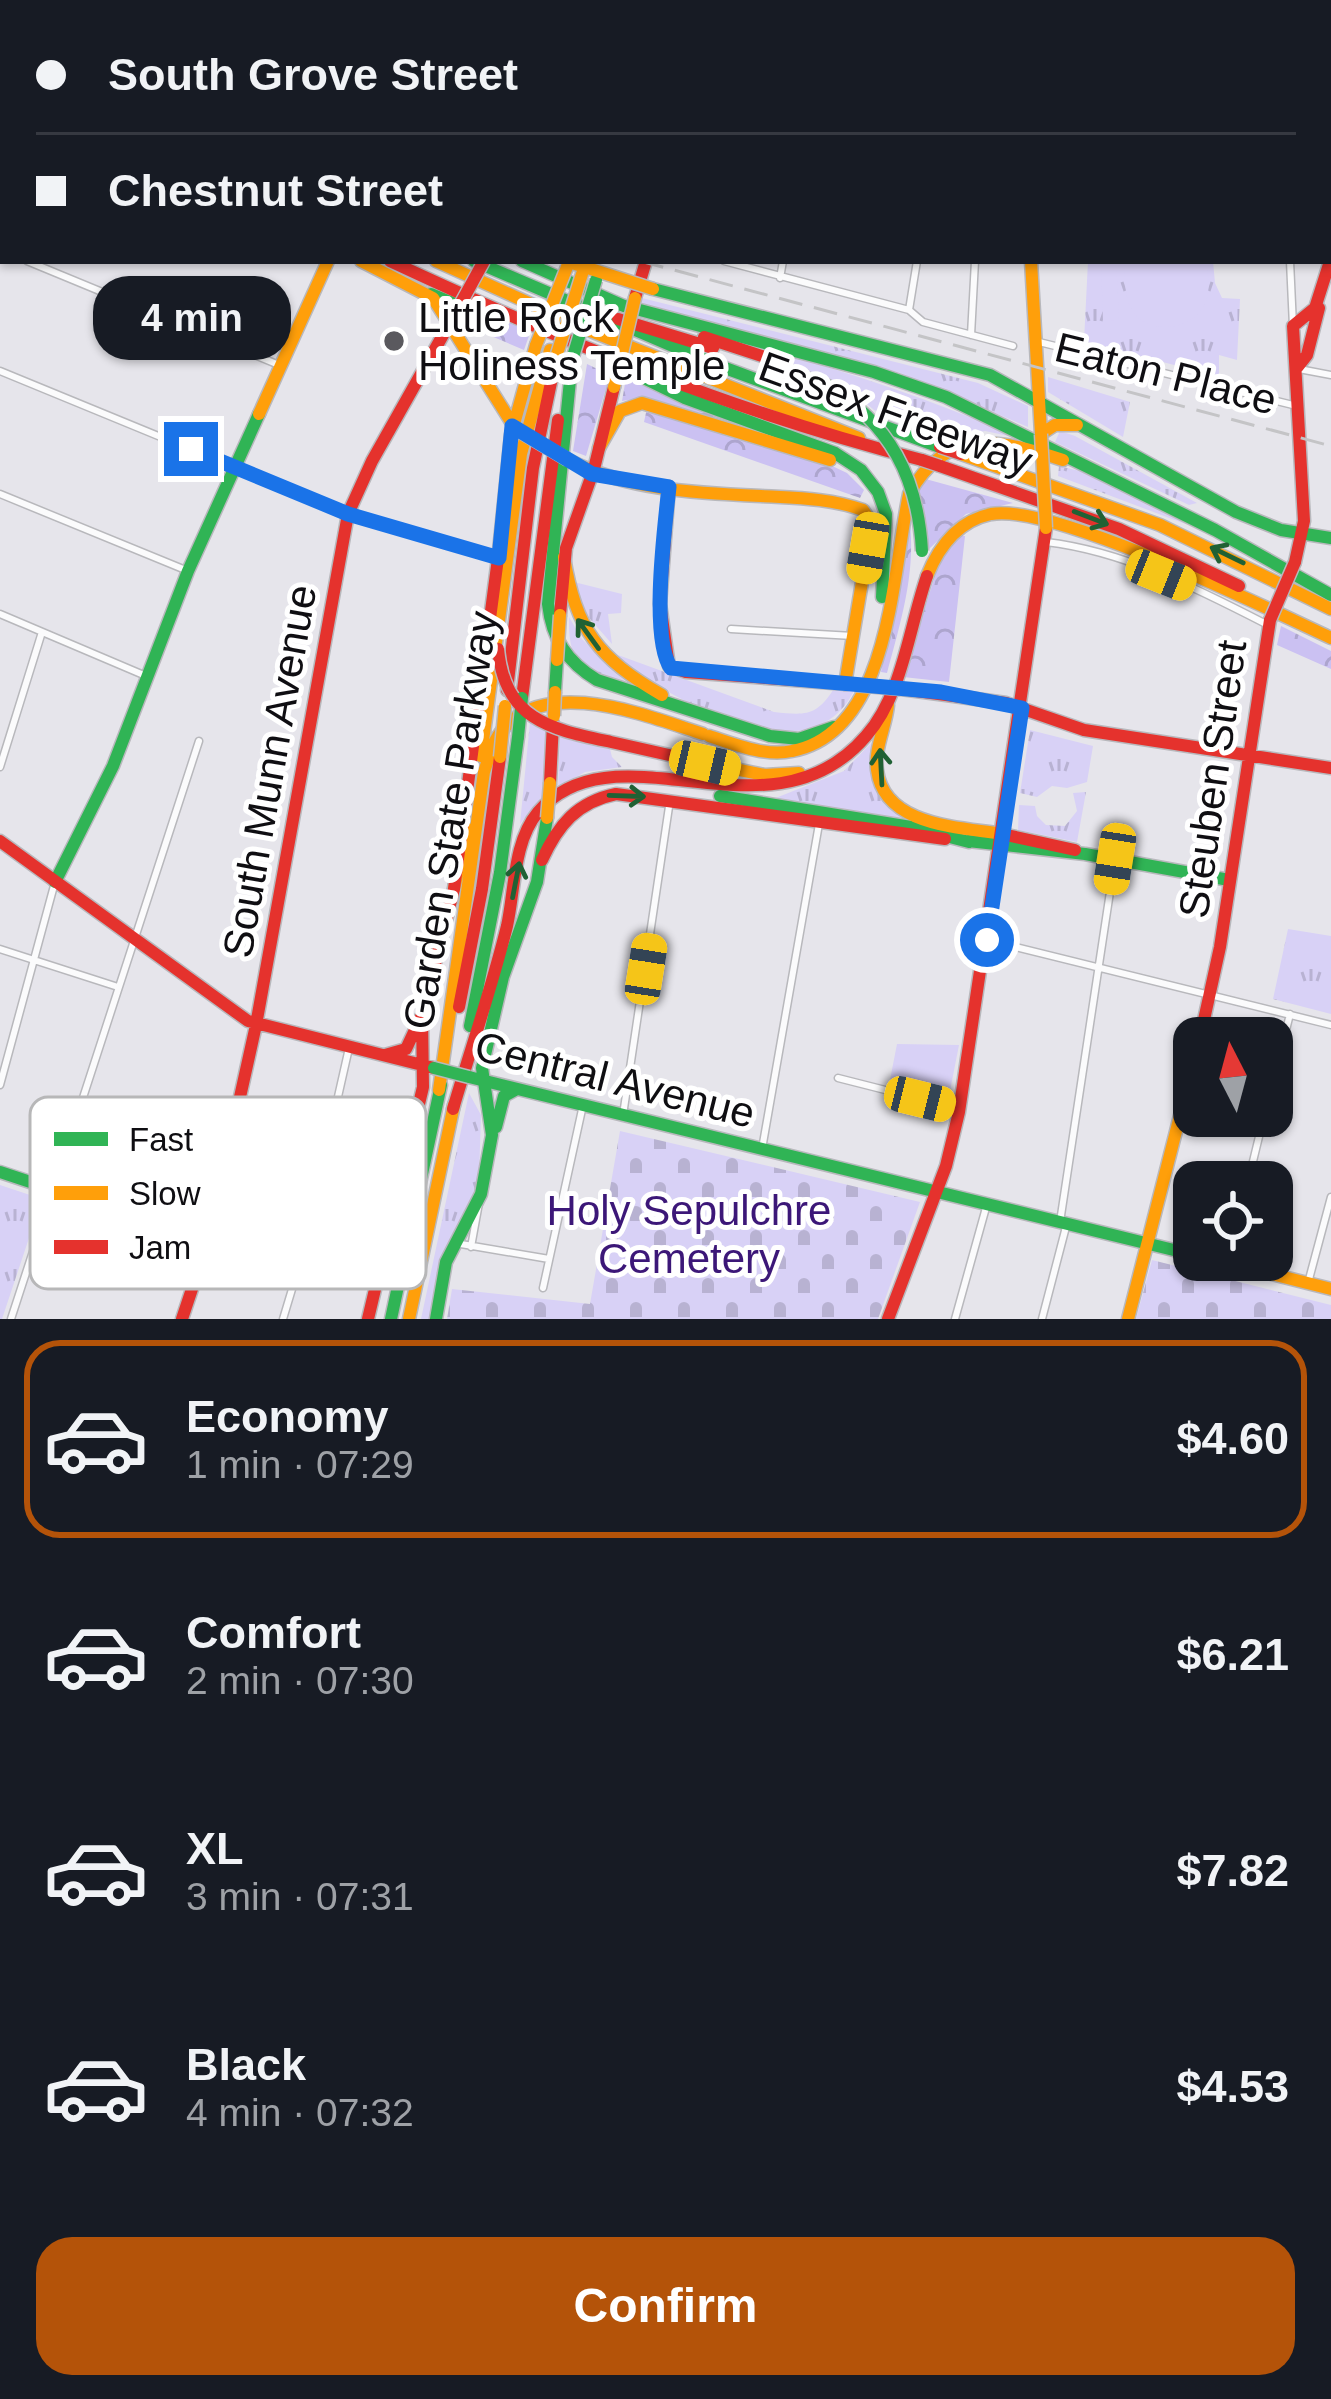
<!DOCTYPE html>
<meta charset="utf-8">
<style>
body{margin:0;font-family:Helvetica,sans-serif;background:#20242c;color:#f1f3f6;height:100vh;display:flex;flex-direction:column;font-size:45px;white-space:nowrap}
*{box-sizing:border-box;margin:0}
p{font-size:39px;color:#9ea1a6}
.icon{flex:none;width:66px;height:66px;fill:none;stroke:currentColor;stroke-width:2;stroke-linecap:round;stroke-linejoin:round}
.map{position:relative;height:1319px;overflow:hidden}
.side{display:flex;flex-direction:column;background:#171b24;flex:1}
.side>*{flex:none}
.hud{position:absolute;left:0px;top:0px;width:1332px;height:264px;box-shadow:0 3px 9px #0004;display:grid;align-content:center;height:264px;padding:0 36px;background:#171b24}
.needle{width:78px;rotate:354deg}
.controls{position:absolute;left:1173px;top:1017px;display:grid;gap:24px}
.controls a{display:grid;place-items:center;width:120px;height:120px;border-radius:24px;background:#171b24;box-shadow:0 3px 9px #0004;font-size:60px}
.end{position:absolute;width:54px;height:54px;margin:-27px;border:15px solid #1a73e8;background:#fff;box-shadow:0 0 0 6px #fff}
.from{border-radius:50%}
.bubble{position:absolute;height:84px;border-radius:36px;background:#171b24;box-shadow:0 3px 9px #0004;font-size:39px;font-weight:600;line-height:84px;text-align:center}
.car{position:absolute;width:36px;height:72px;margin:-36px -18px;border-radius:15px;box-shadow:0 0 9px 3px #0007;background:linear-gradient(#f5c518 24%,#345 0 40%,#f5c518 0 76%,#345 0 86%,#f5c518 0)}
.hud b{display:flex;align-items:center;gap:42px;height:114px;font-size:45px}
.hud b+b{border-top:3px solid #363941}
.hud i{width:30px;height:30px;background:#f1f3f6}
ul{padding:21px 0 0;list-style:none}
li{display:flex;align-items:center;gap:36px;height:198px;margin:0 24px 18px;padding:0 12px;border:6px solid transparent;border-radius:36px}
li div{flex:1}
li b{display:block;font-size:45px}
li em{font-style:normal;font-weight:600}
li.selected{border-color:#b45309}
li>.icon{width:108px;height:108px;stroke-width:1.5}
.primary-button{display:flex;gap:24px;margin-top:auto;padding:24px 36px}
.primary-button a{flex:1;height:138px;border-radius:36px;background:#b45309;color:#fff;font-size:48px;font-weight:600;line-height:138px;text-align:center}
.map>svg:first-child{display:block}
.grass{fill:url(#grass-tufts)}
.forest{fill:url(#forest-crowns)}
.cemetery{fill:url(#cemetery-stones)}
.pitch{fill:#d8d1f6}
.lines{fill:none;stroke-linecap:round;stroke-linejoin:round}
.street-casing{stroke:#b8b8bc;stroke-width:9}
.fast-casing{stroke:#b8b8bc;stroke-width:15}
.slow-casing{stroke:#b8b8bc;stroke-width:15}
.jam-casing{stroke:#b8b8bc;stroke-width:15}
.street{stroke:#fbfbfc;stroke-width:6}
.fast{stroke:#30b455;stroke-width:12}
.slow{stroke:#ff9f0a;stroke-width:12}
.jam{stroke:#e5322d;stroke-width:12}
.rail{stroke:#c4c4c6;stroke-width:3;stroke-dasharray:24 12;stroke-linecap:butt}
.fast-bridge-casing{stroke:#b8b8bc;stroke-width:15;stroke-linecap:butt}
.slow-bridge-casing{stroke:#b8b8bc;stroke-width:15;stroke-linecap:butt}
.jam-bridge-casing{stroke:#b8b8bc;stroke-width:15;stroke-linecap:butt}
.fast-bridge{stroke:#30b455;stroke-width:12}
.slow-bridge{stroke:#ff9f0a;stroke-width:12}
.jam-bridge{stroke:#e5322d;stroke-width:12}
.oneway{stroke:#206134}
.route{stroke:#1a73e8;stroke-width:15}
.poi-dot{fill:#5a595e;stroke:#fff;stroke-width:4.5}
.labels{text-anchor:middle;stroke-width:10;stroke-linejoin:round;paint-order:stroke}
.poi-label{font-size:42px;fill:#0f0e12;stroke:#fff;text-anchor:start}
.street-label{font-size:42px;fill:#0f0e12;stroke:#fff}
.park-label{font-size:42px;fill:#3c1778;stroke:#fff}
.key{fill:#fff;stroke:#b7b7b8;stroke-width:3}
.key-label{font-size:33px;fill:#0f0e12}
</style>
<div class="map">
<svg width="1331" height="1319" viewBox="0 0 1331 1319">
<defs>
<pattern id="grass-tufts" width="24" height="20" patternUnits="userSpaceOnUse" patternTransform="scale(3)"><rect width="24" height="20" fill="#d8d1f6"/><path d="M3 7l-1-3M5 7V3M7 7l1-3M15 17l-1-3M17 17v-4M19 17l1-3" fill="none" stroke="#b8b2d2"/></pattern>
<pattern id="forest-crowns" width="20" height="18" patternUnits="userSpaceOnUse" patternTransform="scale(3)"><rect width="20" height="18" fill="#cbc1f2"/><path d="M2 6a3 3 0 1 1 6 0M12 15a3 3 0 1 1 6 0" fill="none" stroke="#ada5ce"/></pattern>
<pattern id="cemetery-stones" width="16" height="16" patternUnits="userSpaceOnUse" patternTransform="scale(3)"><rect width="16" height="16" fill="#d8d1f6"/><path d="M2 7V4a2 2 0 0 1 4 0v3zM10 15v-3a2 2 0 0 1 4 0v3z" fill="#b8b2d2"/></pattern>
</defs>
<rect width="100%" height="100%" fill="#e6e5eb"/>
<!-- grass -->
<path class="grass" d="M1088,261H1213L1215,283L1222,298L1240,299L1237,360L1219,355V377L1084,341Z
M642,298L978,383L1028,406V427L900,373L642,306Z
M761,348C851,372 937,402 1023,439L985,431L955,438L874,410L854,393Z
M1048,377L1130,402L1123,437L1048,392Z
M1060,431L1075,436L1197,503L1189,505L1055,442Z
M1059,466L1084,472L1188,525L1058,476Z
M574,582L622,594L621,613L608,614L612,644L576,603Z
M569,617L582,639L628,684C583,671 568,666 569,617Z
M607,651L774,712C804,715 816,717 833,690L854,691C807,784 663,694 607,651Z
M530,722L547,731L544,794L520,824Z
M1030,730L1093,746L1087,782L1067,788L1052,786L1037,797L1020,793Z
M560,735L609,745L612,757L622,767L585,772L558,788Z
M876,738L890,807L909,821L773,799L844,771Z
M1086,792L1077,842L1018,830L1019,805L1035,806L1037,816L1046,825L1065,826L1077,811L1073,793Z
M1288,929L1331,936V1014L1273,999Z
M469,1093L481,1115L479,1177L472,1203L440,1262L429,1319H421Z
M0,1185L42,1199L2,1319H0Z"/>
<!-- forest -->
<path class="forest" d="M474,308L531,330L524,350L470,327Z
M587,364L610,375L586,456L573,451Z
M627,372L747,427L640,398L622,401Z
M647,408L828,464L847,473L864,490L860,498L644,422Z
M922,478L1013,503L966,514L928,550L918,484Z
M909,516C917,570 901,621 887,673L881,672Z
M957,536H965L949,682L903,677L940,560Z
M1281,626L1331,651V669L1277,645Z"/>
<!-- cemetery -->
<path class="cemetery" d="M620,1131L920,1202L878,1319H447L452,1289L590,1304Z
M1152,1260L1331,1305V1319H1136Z"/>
<!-- pitch -->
<path class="pitch" d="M1101,261H1116L1119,320L1103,321Z
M1124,261H1206C1209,276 1211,294 1203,308C1188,332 1144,335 1131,308C1124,295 1125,276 1124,261Z
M897,1044L959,1045L948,1101L889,1085Z"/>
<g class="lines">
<defs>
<path id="street" d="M450,0L458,3
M1109,0L1118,3
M128,3L132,0
M313,3H314
M480,3L481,0
M906,3V0
M1149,3V0
M1231,3L1232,0
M1317,3V0
M1329,77H1331
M0,250L3,251
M27,261L279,365
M724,261L909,310L923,322L1013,346
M1290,261L1293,326
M780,278L783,261
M909,310L917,261
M971,335L975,261
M1035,341L1297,406
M1299,369L1331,375
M0,371L348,514L496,558
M0,494L188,571
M1046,542C1124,551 1198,589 1268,625
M0,614L146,676
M731,629L853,636
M0,767L42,632
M987,940L1331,1025
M0,949L118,987
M838,1078L960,1109
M0,1085L55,882
M1272,1086L1290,1014
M623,1115L670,800
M762,1149L819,824
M1248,1182L1264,1116
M1060,1222L1115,859
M455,1243L549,1259
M471,1247L479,1203
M1308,1283L1331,1197
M543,1288L583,1105
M11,1319L199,741
M283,1319L302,1256L349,1048
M955,1319L987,1204
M1042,1319L1067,1223"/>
<path id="fast" d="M56,0L61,3
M752,0V3
M1019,0V3
M594,3L596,0
M686,3L687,0
M700,3L701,0
M474,261L717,365L940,447
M522,261L624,306
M653,289L990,375L1236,512L1281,530L1331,538
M431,294L460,306
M621,305L874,372L946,397L1215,530L1331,595
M572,360L548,604C552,639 567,662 597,680L770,736L799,739L834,727
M646,379L685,398L835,453L861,470L878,492L886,514L882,597
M555,692L557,660
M720,796L911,827L969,842
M968,841L1085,854L1229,880
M55,882L113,766L188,571L259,414
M470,1026L500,873L518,737
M469,1077L1194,1255
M496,1127L504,1096L517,1089
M0,1172L208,1241
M391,1319L441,1085
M436,1319L446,1262L481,1194L492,1135L482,1068L503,977L537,882L547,818"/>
<path id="slow" d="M12,0L17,3
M0,10L3,12
M0,48L3,50
M361,261L433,298L515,428
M436,261L593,332L859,438
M1031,261L1041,434L1055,425H1077
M784,370L826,385
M259,414L328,261
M599,448L620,411L642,403L830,460
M961,454L1160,525L1331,609
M568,460C628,490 694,493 761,496C795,498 830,498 863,510L869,519V540L845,684
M499,551L511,435L536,345
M564,557C576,630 598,658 662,695
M927,576C939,546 958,521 991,514C1052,503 1267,608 1331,638
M888,705C886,726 874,749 877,770C884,826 959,827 1002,834
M709,736C734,744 765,757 792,751C891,732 892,573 909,494C947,426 999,439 1063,460
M481,756L521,454L550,350
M705,763L765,775L799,773
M454,889L468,829
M439,1090L484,772C488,761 491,746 498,736C540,672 647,716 703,734
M1216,1260L1331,1289
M409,1319L454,1105
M1128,1319L1194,1061"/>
<path id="jam" d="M202,0L206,3
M429,3L431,0
M718,3L719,0
M390,261C563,342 737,413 922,460
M635,298L646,261
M618,319L713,348
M704,337L774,360L792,372
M1296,369L1307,355L1319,308
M940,466L1119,529L1239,586
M669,487L660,604L669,666L686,672L847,684
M1295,562L1304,521L1293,326L1315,308L1331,258
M560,615L566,548L594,469L614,387
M901,689L1006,703L1084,730L1331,768
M507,690L533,468L557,354
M522,698L558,420
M550,783L553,723
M1002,834L1075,850
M0,841L248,1021L434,1068
M542,860C558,825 577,802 616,794L945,839
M459,1007L482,889L500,757
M1200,1038L1220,947L1270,620
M385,1055L406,1049L422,1015
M453,1109C471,1048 492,987 507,926C515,890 513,842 538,812C616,721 770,848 866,736C903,694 909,627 927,576
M182,1319L208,1241L256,1025L348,514L372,461L461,303
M368,1319L423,1087L422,1015L454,889L499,551
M888,1319L946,1166L959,1112L1046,528"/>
</defs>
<!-- street casing -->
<use href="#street" class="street-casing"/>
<!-- fast casing -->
<use href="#fast" class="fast-casing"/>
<!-- slow casing -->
<use href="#slow" class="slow-casing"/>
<!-- jam casing -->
<use href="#jam" class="jam-casing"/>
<!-- street -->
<use href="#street" class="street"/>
<!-- fast -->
<use href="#fast" class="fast"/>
<!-- slow -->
<use href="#slow" class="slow"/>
<!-- jam -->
<use href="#jam" class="jam"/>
<!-- rail -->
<path class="rail" d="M116,0L122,3
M640,261L1331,446"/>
<defs>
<path id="fast-bridge" d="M572,360L596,280
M826,385C890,423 918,478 922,551
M855,685L901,689
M518,737L522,698
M434,1068L469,1077"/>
<path id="slow-bridge" d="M566,261L653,289
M536,345L567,267
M557,354L582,274
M614,387L635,298
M519,431L568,460
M1041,434L1046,528
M557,660L560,615
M554,716L555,692
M500,757L505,706
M547,818L550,783"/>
<path id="jam-bridge" d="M461,303L484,261
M940,447L961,454
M922,460L940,466
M1270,620L1295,562
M498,649C505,721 551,729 611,742C643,749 674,756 705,763"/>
</defs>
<!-- fast-bridge casing -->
<use href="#fast-bridge" class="fast-bridge-casing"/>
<!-- slow-bridge casing -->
<use href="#slow-bridge" class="slow-bridge-casing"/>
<!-- jam-bridge casing -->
<use href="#jam-bridge" class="jam-bridge-casing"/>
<!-- fast-bridge -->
<use href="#fast-bridge" class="fast-bridge"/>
<!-- slow-bridge -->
<use href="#slow-bridge" class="slow-bridge"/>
<!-- jam-bridge -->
<use href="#jam-bridge" class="jam-bridge"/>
</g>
<!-- one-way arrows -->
<defs><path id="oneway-shaft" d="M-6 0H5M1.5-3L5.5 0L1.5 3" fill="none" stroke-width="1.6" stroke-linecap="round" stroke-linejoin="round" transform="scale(3)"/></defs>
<g class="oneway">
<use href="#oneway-shaft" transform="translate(1091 518) rotate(21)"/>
<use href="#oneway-shaft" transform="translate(1227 555) rotate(-154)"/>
<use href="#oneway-shaft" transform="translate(588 634) rotate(-126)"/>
<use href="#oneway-shaft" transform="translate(881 767) rotate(-93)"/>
<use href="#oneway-shaft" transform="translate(627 796) rotate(2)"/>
<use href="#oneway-shaft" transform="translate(516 880) rotate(-79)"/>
</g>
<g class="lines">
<!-- route -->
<path class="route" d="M191,449L348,514L499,558L512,426L592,474L669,487C665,525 650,639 671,668L941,692L1022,708L987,940"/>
</g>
<!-- markers -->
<circle class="poi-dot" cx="394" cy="341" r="12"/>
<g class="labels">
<!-- poi labels -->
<g class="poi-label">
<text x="418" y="332">Little Rock<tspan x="418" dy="48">Holiness Temple</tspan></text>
</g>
<!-- street labels -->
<g class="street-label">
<text transform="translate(1166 373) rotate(14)" y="15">Eaton Place</text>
<text transform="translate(896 413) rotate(20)" y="15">Essex Freeway</text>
<text transform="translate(269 771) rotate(-80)" y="15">South Munn Avenue</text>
<text transform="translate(1212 779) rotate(-82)" y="15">Steuben Street</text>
<text transform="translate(450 820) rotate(-81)" y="15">Garden State Parkway</text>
<text transform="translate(615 1079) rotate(14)" y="15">Central Avenue</text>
</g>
<!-- park labels -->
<g class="park-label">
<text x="689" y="1225">Holy Sepulchre<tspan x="689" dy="48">Cemetery</tspan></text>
</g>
</g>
<!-- legend -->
<rect x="30" y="1097" width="396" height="192" rx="18" class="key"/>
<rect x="54" y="1132" width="54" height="14" fill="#30b455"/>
<rect x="54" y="1186" width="54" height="14" fill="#ff9f0a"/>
<rect x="54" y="1240" width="54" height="14" fill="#e5322d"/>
<g class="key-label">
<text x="129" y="1151">Fast</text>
<text x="129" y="1205">Slow</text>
<text x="129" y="1259">Jam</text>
</g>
</svg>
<div class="controls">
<a><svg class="needle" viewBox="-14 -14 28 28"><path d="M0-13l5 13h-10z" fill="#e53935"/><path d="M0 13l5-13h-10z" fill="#9ea1a6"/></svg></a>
<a><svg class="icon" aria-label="locate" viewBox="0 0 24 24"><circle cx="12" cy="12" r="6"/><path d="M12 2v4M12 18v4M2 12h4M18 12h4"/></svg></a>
</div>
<i class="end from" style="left:987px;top:940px"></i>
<i class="end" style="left:191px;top:449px"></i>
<div class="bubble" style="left:93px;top:276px;width:198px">4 min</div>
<i class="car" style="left:868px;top:548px;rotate:190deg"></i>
<i class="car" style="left:1161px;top:575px;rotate:112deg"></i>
<i class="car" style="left:705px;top:763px;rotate:103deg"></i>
<i class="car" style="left:1115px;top:859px;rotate:189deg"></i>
<i class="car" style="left:646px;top:969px;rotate:9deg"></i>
<i class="car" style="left:920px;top:1099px;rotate:104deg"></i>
<div class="hud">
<b><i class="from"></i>South Grove Street</b>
<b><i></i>Chestnut Street</b>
</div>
</div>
<section class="side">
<ul>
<li class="selected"><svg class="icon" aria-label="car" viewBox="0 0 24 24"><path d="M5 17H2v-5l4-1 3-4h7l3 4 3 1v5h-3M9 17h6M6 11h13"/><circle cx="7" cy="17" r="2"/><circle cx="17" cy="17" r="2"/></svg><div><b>Economy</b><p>1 min · 07:29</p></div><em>$4.60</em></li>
<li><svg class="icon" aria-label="car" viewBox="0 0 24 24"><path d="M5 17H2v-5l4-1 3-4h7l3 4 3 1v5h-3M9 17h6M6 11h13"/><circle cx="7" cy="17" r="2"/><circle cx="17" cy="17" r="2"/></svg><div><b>Comfort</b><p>2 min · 07:30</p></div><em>$6.21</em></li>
<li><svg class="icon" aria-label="car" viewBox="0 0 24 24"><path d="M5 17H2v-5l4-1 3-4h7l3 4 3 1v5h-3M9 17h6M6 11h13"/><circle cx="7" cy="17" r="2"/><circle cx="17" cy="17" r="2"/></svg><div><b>XL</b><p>3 min · 07:31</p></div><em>$7.82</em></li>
<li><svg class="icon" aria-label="car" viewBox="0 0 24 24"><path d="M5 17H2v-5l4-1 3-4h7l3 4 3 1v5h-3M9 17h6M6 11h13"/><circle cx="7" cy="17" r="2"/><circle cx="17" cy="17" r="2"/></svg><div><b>Black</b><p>4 min · 07:32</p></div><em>$4.53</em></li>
</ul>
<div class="primary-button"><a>Confirm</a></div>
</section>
